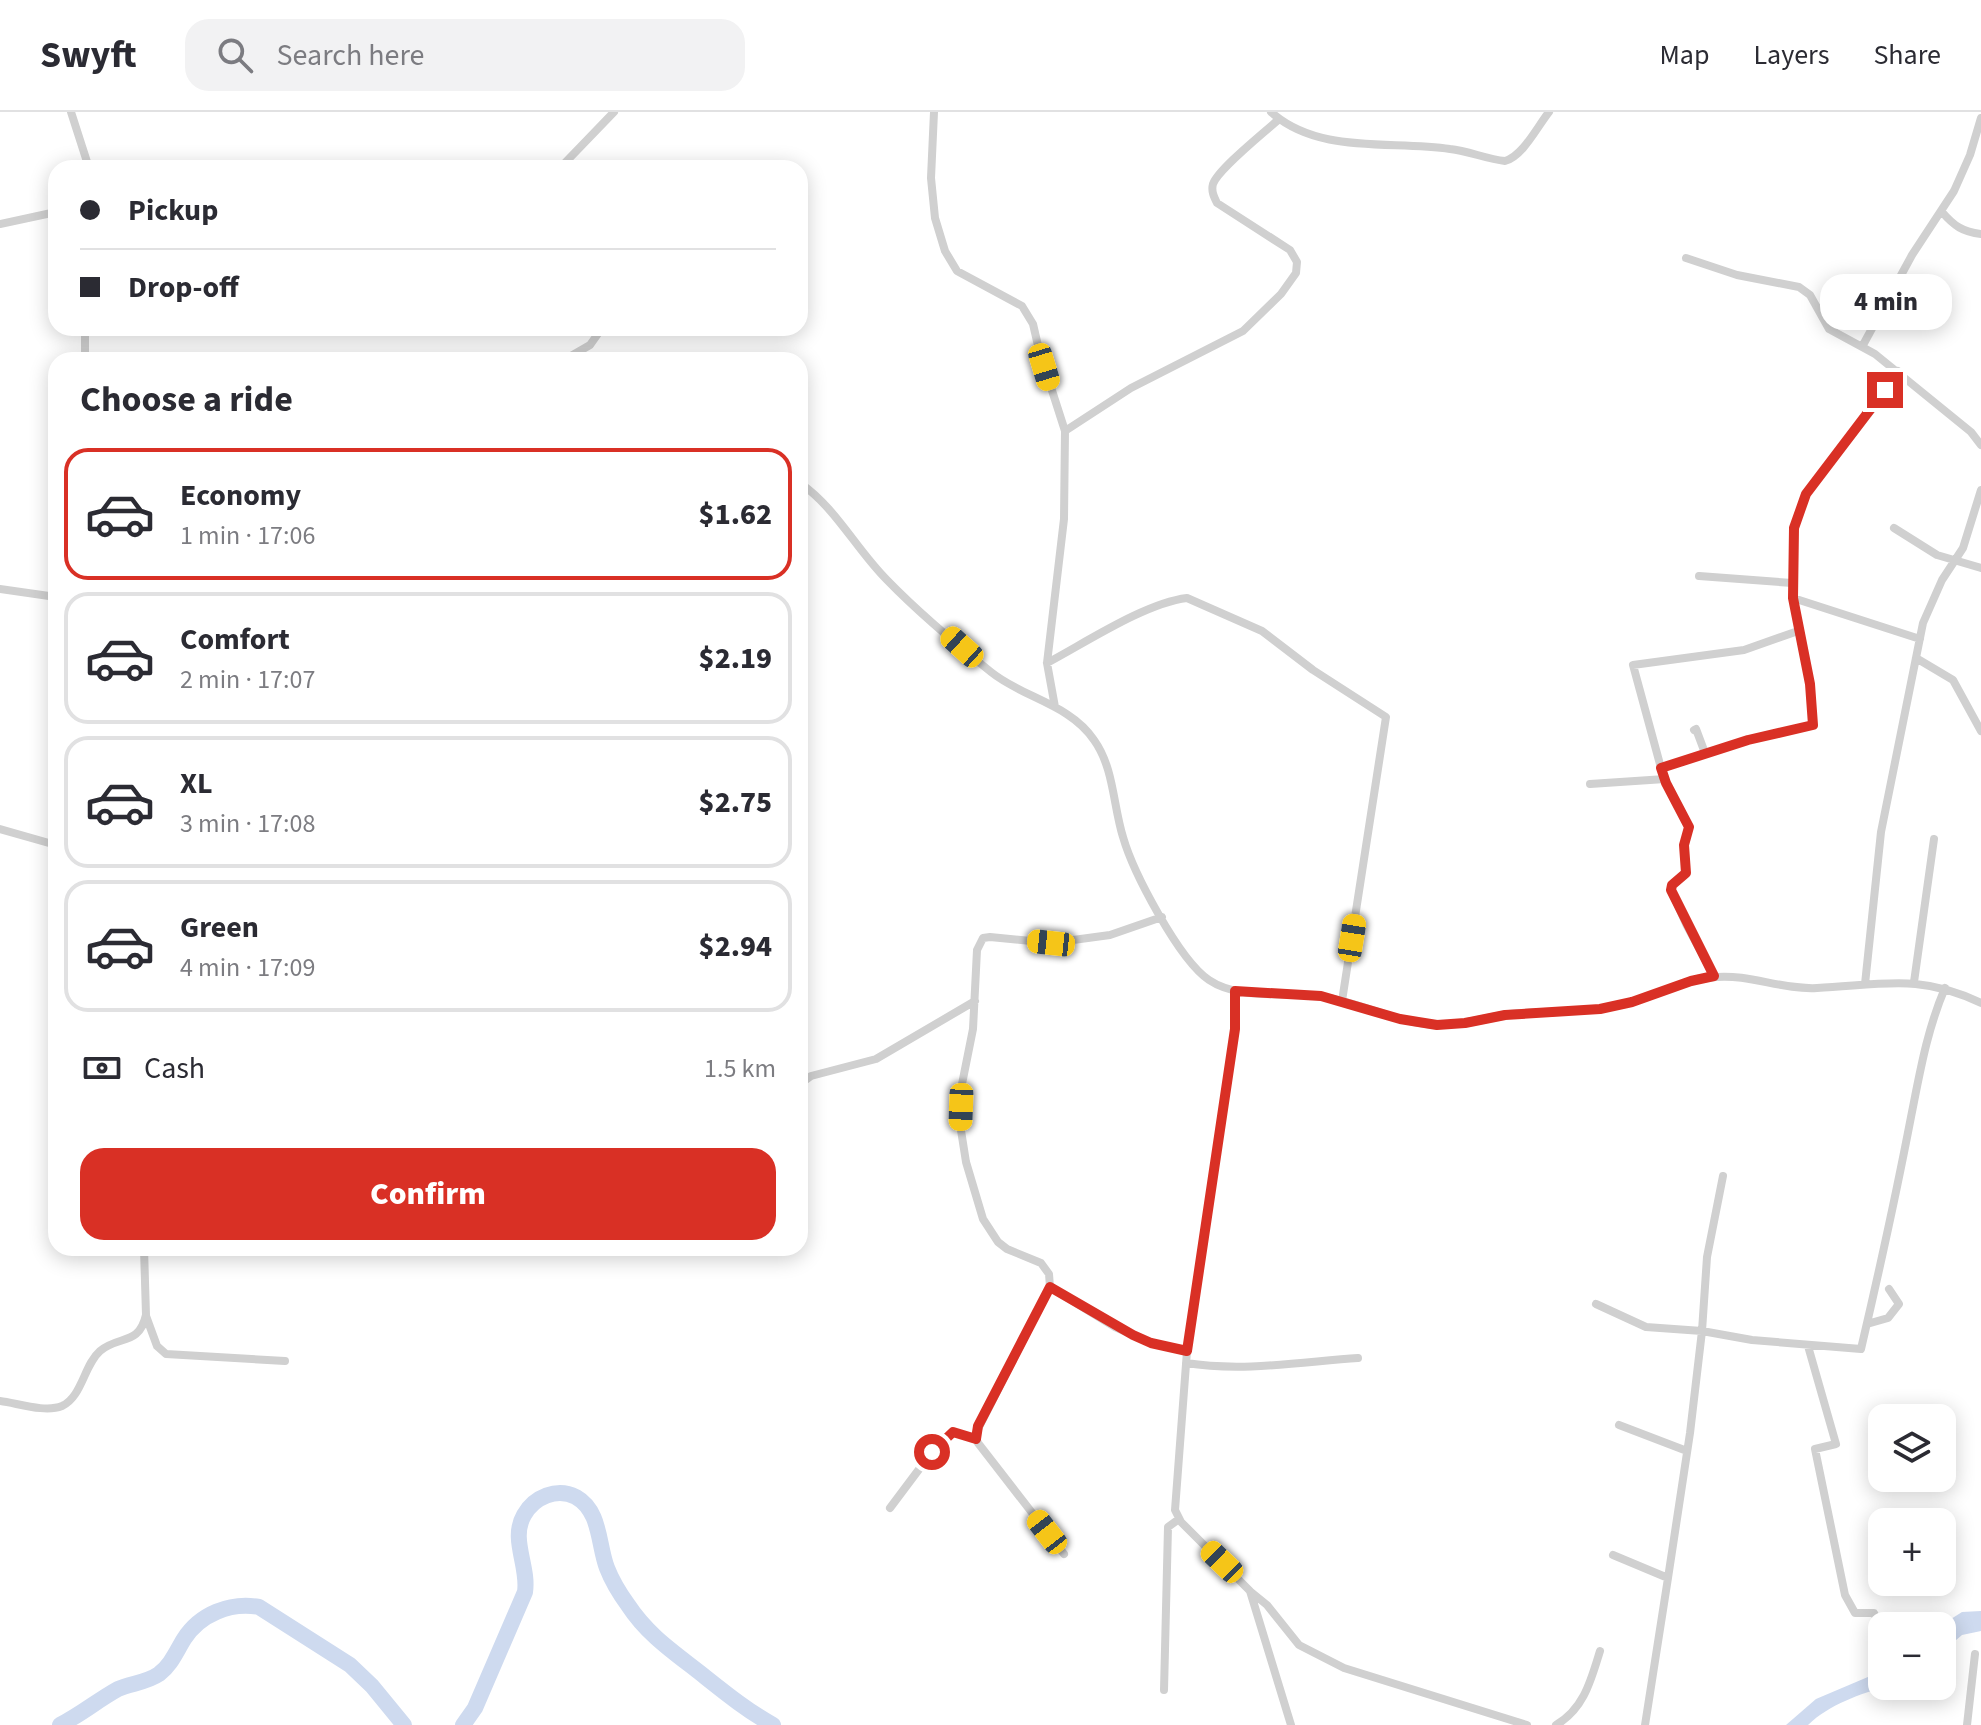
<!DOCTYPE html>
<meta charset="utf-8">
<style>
body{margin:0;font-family:"Source Sans 3",sans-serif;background:#f2f2f3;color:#2b2b33;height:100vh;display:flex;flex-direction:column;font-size:30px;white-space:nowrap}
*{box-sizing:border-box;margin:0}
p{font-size:26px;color:#7c7c81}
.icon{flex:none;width:44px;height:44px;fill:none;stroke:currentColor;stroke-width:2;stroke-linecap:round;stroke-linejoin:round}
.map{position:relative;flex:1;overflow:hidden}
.sheet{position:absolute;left:48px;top:240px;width:760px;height:904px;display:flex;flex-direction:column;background:#fff;border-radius:24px;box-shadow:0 4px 20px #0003}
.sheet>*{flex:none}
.top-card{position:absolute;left:48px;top:48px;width:760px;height:176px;border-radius:24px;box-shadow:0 4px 20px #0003;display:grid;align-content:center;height:176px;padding:0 32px;background:#fff}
.fabs{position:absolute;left:1868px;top:1292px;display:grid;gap:16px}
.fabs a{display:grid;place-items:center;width:88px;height:88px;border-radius:16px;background:#fff;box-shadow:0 4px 20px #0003;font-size:40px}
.end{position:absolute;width:36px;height:36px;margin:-18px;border:10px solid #d93025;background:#fff;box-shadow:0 0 0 4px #fff}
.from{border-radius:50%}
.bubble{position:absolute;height:56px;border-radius:24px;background:#fff;box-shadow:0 4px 20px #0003;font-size:26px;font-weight:800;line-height:56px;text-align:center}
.car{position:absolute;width:24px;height:48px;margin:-24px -12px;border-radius:10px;box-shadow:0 0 6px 2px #0007;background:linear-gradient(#f5c518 24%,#345 0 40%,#f5c518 0 76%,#345 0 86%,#f5c518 0)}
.top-card b{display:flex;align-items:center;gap:28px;height:76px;font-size:30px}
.top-card b+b{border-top:2px solid #e1e1e2}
.top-card i{width:20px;height:20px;background:#2b2b33}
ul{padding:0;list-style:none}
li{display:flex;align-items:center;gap:24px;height:132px;margin:0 16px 12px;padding:0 16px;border:4px solid #e1e1e2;border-radius:24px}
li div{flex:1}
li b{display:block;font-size:30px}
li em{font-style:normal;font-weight:800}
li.current{border-color:#d93025}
li>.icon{width:72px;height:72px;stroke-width:1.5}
h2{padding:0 32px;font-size:36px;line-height:96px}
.pay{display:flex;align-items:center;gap:20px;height:88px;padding:0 32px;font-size:30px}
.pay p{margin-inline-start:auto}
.cta{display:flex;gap:16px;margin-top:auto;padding:16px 32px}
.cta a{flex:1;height:92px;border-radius:24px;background:#d93025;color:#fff;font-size:32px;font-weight:800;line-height:92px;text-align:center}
header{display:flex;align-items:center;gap:48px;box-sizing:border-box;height:112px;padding:0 40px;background:#fff;border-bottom:2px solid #e1e1e2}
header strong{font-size:38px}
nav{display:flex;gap:44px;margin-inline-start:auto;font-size:28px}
.search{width:560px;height:72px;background:#f2f2f3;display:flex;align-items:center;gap:20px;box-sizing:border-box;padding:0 28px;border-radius:24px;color:#7c7c81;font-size:30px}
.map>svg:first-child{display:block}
.water{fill:#cedaef}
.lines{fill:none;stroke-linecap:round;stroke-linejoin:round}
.river{stroke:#cedaef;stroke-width:16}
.street{stroke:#d0d0d0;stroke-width:8}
.route{stroke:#d93025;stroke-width:10}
</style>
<header>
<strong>Swyft</strong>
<div class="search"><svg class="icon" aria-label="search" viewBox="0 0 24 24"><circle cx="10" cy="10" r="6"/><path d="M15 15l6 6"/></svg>Search here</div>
<nav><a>Map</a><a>Layers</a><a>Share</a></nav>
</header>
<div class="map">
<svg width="1981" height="1613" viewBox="0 0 1981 1613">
<rect width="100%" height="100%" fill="#fff"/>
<!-- water -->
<path class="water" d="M1981,1499V1519L1962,1523L1942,1540L1940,1514L1962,1500Z
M1882,1559V1574H1888C1860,1582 1830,1592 1808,1613H1786L1816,1587Z"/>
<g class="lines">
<!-- river -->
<path class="river" d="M60,1613C80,1603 98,1588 118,1577C131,1571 146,1571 159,1562C171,1553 176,1540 184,1527C200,1502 230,1490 259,1495L350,1553L372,1574L404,1613
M463,1613L475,1596L525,1480C529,1454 510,1427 524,1403C534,1385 557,1375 576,1385C601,1399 598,1433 607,1456C612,1469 620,1482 628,1493C647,1522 672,1539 699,1560C723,1579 746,1598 773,1613"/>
<!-- street -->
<path class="street" d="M71,0L89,56
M934,0L931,66L935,106L945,139L957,159L1022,194L1033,212L1039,238L1065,319L1064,407L1047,551L1055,595
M1271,0C1319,43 1392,28 1450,37C1469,39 1486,47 1505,49C1523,44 1537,15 1549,0
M560,56L614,0
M1942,100C1954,114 1963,120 1981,122
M0,112L56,100
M1686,146L1737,163L1799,175L1810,183L1829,217L1875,242L1971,320L1981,333
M85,216V248
M1863,233L1912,143L1954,79L1970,43L1981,6
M564,248L590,233L602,216
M1065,319L1131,276L1243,219L1281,182L1296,161L1297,150L1290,138L1217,91C1214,85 1211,79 1213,72C1218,57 1265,20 1279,7
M800,371C836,396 856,437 887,468C919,501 956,532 991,560C1023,586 1070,592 1094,628C1114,656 1113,693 1123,725C1133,760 1179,848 1209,868C1240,889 1287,879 1323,885C1362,891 1397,911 1436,913C1461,914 1484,905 1509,902C1550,898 1592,902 1632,890C1660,882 1686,867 1716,865C1749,862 1783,878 1817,876C1881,873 1920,861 1981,891
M1894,416L1937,443L1981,456
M1699,464L1792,471
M0,477L56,485
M1793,486L1920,527
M1916,546L1953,568L1981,619
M1047,551C1085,531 1145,491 1187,486L1262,519L1313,558L1386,605L1342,889
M1694,618L1696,617L1705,641
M1661,656L1633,553L1744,538L1798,519
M1590,672L1665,667
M0,717L56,733
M1714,864L1686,812L1671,778L1672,773L1686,761L1684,733L1689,715L1666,671L1661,656L1748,628L1813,613L1810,572L1793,486L1794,416L1806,382L1872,297L1898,259
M1914,870L1934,727
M1865,872L1881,720L1923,511L1942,468L1963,436L1981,378
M1235,879V917L1187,1239L1175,1398L1181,1410L1250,1479L1291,1613
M800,972L811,964L876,947L975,889
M1723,1064L1707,1145L1702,1219L1752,1228L1861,1237C1879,1160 1896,1083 1911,1005C1920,960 1927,918 1945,876
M1050,1175L1115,1215L1151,1231L1187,1239
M1596,1192L1646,1215L1702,1219L1690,1321L1668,1466L1613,1443
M146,1204L157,1234L166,1242L285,1249
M1867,1212L1888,1206L1899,1192L1889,1177
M1808,1234L1836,1332L1815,1337L1845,1483L1855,1501H1874L1882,1520
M1186,1251C1243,1260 1301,1250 1358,1246
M0,1289C17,1291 45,1301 62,1294C82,1285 84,1253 100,1239C119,1223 139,1234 146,1203L144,1136
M1619,1313L1687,1339
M890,1396L932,1340L953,1320L976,1327
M1064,1442L978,1331L975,1323L1050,1175L1049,1162L1041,1151L1007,1137L998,1130L983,1107L966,1050L960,1012L961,977L973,917L977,838L983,826L990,825L1051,831L1110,823L1162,805
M1251,1480L1267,1493L1299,1533L1344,1556L1527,1613
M1164,1578L1168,1415L1179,1407
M1556,1613C1584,1597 1591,1568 1600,1539
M1645,1613L1668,1466
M1967,1613L1975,1542"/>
</g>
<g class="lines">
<!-- route -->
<path class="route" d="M932,1340L953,1320L976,1327L978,1314L1050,1175L1133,1223L1151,1231L1187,1239L1235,917V879L1321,884L1400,907L1437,913L1465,911L1505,903L1600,897L1632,890L1691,869L1714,864L1671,778L1672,773L1686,761L1684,733L1689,715L1666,671L1661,656L1748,628L1813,613L1810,572L1793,486L1794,416L1806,382L1885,278"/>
</g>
</svg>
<div class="fabs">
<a><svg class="icon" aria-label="layers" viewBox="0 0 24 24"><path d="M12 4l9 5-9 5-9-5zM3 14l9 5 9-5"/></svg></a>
<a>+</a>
<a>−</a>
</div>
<i class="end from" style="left:932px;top:1340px"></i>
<i class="end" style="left:1885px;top:278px"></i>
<div class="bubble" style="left:1820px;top:162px;width:132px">4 min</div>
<i class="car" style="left:1044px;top:255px;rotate:163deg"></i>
<i class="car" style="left:962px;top:535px;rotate:312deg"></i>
<i class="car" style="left:1352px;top:826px;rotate:9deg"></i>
<i class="car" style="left:1051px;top:831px;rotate:276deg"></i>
<i class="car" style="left:961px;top:995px;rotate:182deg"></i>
<i class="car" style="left:1047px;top:1420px;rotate:322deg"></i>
<i class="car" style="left:1222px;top:1450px;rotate:314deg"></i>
<div class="top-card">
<b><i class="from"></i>Pickup</b>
<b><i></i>Drop-off</b>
</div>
<section class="sheet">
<h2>Choose a ride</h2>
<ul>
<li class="current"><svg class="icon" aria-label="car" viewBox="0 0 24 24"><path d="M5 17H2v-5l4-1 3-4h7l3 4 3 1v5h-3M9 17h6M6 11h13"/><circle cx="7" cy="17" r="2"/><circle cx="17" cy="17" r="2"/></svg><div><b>Economy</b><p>1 min · 17:06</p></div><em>$1.62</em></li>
<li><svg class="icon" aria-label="car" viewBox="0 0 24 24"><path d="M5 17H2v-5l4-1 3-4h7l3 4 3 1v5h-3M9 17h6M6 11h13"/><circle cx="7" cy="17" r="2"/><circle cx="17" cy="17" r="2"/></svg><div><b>Comfort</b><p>2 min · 17:07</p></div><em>$2.19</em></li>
<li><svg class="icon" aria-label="car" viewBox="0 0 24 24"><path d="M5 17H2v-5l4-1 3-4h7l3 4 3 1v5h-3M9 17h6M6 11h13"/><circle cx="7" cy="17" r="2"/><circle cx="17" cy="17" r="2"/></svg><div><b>XL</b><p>3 min · 17:08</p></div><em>$2.75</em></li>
<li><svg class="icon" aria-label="car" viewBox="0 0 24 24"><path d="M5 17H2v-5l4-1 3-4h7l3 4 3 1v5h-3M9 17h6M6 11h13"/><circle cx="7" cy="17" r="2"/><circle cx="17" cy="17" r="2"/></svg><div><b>Green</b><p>4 min · 17:09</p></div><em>$2.94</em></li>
</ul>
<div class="pay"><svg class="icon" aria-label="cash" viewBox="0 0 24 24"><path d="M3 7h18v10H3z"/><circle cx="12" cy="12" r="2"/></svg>Cash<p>1.5 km</p></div>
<div class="cta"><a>Confirm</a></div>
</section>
</div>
